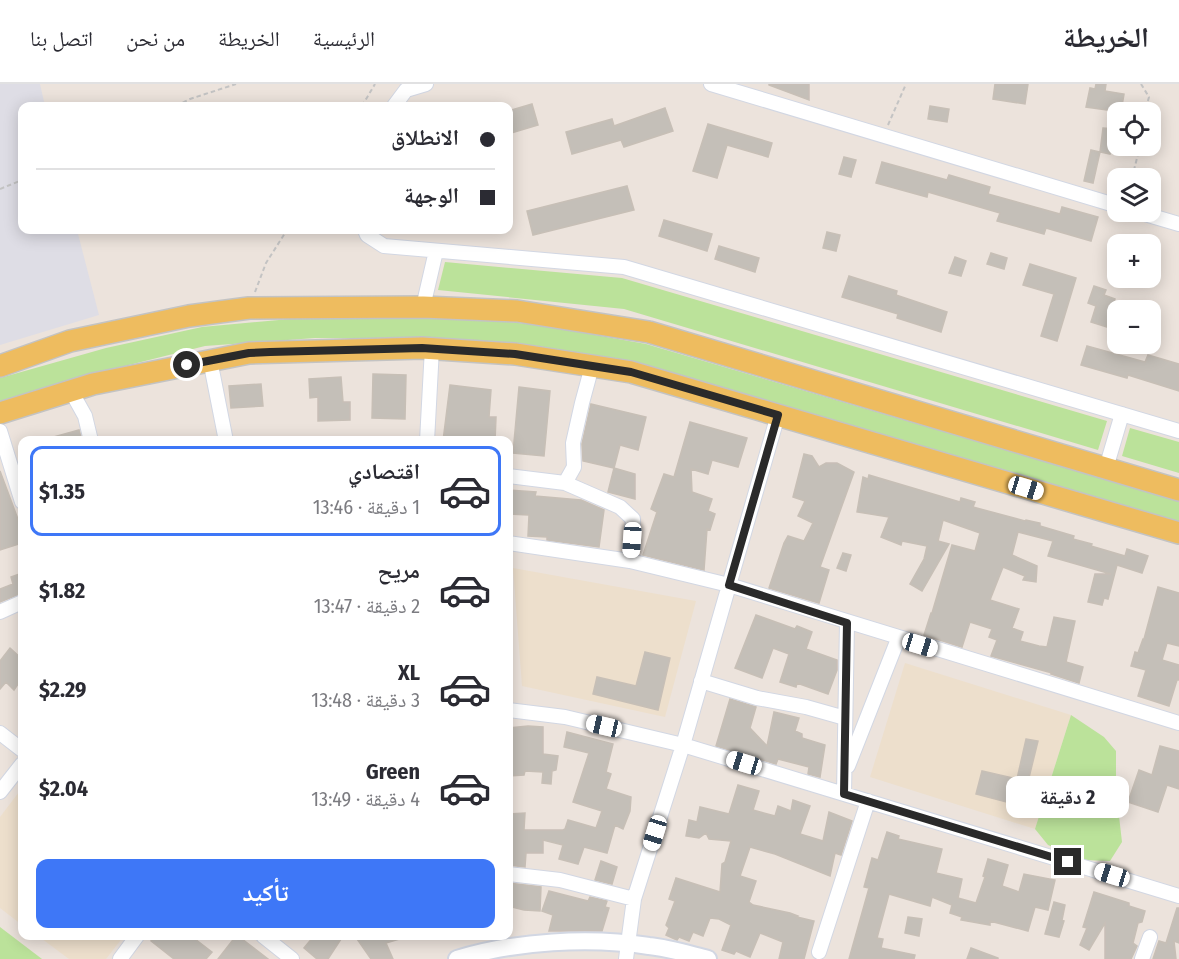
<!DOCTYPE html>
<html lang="ar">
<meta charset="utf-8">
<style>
body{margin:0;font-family:"Fira Sans Condensed","Noto Naskh Arabic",sans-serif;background:#f2f2f3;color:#2b2b33;direction:rtl;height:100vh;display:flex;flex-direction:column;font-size:22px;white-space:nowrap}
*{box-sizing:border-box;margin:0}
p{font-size:20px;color:#7c7c81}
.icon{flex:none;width:33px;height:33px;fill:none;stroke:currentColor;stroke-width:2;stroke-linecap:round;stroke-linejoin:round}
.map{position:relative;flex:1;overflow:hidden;direction:ltr}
.details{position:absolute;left:18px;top:352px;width:495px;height:504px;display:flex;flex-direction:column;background:#fff;border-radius:12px;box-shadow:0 3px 15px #0003;direction:rtl}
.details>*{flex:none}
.top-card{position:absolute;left:18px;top:18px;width:495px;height:132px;border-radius:12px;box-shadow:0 3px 15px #0003;direction:rtl;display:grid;align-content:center;height:132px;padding:0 18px;background:#fff}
.fabs{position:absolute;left:1107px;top:18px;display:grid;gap:12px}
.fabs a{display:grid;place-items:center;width:54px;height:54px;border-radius:12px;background:#fff;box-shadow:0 3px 15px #0003;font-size:30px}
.end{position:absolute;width:27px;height:27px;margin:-14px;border:8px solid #2a2a2a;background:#fff;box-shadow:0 0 0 3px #fff}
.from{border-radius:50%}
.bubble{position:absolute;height:42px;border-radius:12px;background:#fff;box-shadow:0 3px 15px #0003;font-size:20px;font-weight:700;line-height:42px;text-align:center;direction:rtl}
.car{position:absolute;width:18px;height:36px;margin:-18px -9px;border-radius:8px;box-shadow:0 0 4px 2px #0007;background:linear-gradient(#fff 24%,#345 0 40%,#fff 0 76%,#345 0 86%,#fff 0)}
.top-card b{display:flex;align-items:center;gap:21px;height:57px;font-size:22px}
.top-card b+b{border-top:2px solid #e1e1e2}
.top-card i{width:15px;height:15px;background:#2b2b33}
ul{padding:10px 0 0;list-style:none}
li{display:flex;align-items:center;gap:18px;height:90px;margin:0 12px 9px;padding:0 6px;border:3px solid transparent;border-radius:12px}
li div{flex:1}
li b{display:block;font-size:22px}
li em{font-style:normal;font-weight:700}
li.on{border-color:#3e77f7}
li>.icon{width:54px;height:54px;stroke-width:1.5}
.primary-button{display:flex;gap:12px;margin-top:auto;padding:12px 18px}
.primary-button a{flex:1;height:69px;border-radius:12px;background:#3e77f7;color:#fff;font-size:24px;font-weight:700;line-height:69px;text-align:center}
header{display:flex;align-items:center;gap:36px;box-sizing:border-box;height:84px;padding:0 30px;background:#fff;border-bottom:2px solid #e1e1e2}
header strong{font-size:28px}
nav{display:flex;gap:33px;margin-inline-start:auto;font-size:21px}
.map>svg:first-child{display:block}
.industrial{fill:#dedde5}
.education{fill:#eddfcc}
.green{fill:#bbe29a}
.building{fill:#c4bfb8;stroke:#c7bfb6;stroke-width:1.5}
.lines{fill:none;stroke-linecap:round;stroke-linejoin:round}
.minor-casing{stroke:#d2d7e3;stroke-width:16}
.tertiary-casing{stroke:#d2d7e3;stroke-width:20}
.primary-casing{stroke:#c3c3c3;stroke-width:24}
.path{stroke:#c3c3c3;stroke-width:2;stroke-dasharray:4.5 3;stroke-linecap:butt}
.minor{stroke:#fff;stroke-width:14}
.tertiary{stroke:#fff;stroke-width:16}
.primary{stroke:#eebc5f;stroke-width:21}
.route{stroke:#2a2a2a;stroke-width:8}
</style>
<header>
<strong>الخريطة</strong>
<nav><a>الرئيسية</a><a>الخريطة</a><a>من نحن</a><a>اتصل بنا</a></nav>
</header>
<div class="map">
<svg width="1179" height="875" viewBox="0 0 1179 875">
<rect width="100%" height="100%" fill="#ece3dc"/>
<!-- industrial -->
<path class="industrial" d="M0,0H40L45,22H22V146H77L99,231L0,261Z"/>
<!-- education -->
<path class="education" d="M513,484L696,517L665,633L522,602Z
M905,579L1071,631L1035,745L870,693Z
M22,704V841L0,824V733Z
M38,852H124L106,875H69Z"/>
<!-- green -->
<path class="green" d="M445,178L622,194L1107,337L1098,366L624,225L438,206Z
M381,232L466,234L539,241L646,260L1179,417V440L641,280L538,262L463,255L315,254L205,262L109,286L0,317V294L106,264L202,243L312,233Z
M1130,344L1179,358V389L1122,372Z
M1071,631L1104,653L1116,667V706L1122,758L1110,777L1083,776L1048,761L1035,745Z
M0,843L42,875H0Z"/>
<!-- building -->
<path class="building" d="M769,0H809V16L769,1Z
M995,0H1028L1025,20L993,15Z
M1096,0H1106L1105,7L1124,10L1121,28L1086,23L1090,4L1095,5Z
M532,20L538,41L508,50V27Z
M930,22L949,25L947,38L928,35Z
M665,24L673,47L624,63L621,56L572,70L566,48L612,35L614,42Z
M708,40L772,59L768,73L727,61L717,94L693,87Z
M1103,44L1115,45L1110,70L1100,68Z
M1091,66L1100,68L1093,99L1084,97Z
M844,73L856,76L851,93L839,90Z
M882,78L947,96L949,91L990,103L988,110L1060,130L1062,123L1098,133L1091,157L1046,144L1044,150L997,137L1000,129L928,108L927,113L876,99Z
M627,102L634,126L533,151L527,127Z
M664,136L712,150L707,167L659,152Z
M827,148L840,151L836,167L823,164Z
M719,162L759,174L755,188L715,175Z
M991,169L1007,174L1004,185L987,180Z
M955,173L966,177L961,192L949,189Z
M1030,180L1076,194L1057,257L1041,252L1054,210L1023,201Z
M849,192L897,207L896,211L947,228L941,248L897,234L898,230L842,213Z
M1094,202L1106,206L1104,211L1115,215L1107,243L1091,238L1096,222L1088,219Z
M1087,262L1145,278L1148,271L1179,280V307L1128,291L1127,294L1081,281Z
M373,290L406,291L405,335L372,334Z
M341,293L343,318H350V336L318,337V313L310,314L309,295Z
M261,300L263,322L231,324L229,302Z
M450,301L491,306L489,333H496L495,357H443Z
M519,303L550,307L544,372L513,369Z
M591,320L646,333L638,366L620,361L614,384L583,377L582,360Z
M690,338L747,354L738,383L712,376L708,390L691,385L692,408L712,415L708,427L715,430L710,446L707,445L704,486L643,471L657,428L651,425L664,390L674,393Z
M79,346L82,357H51L50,354Z
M804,370L812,372L819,383L826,379H837L854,388L820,483L829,486L819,519L769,504L784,459L788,452L804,457L813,439L798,432L805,417L793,413Z
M614,384L635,390V415L608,408Z
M0,387L22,446V459L0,466Z
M869,391L960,418L961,414L975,418L973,423L1025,437L1026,436L1040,439V442L1074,452L1073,455L1092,460L1091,462L1125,472L1127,465L1148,472L1142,489L1117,481L1108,515L1104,514L1102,521L1088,518L1095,490H1111L1048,472L1053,457L1018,448L1012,471L1037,482L1036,498L1023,496L1025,492L1003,483L990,516L1019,525L1012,544L1023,548L1020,557L1039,562L1047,563L1054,533L1075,537L1066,578L1083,583L1079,599L1051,590L1052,589L991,572L997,556L989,553L992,545L970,538L962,563L924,551L931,529H932L952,461L975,467L980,449L943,436L938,457L949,460L922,507L910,500L924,475L927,462L902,457L901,461L881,453L889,433L857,428L863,393L868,395Z
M508,406L536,408L535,412L581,416L604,426L599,463L547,456V453L528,452L529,431L508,430Z
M843,469L851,471L846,487L837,484Z
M22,489V509L0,518V505L13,500L11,493Z
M1158,503L1179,509V562L1167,559L1162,576L1179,581V596H1177L1169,622L1138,612L1146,586L1131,582L1135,568L1138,569L1143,555H1144Z
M756,531L795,545L797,542L812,548L806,565L837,576V586L828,610L797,599L796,603L780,598L789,570L773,564L762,594L735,584Z
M10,564L22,575V594L14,606L6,598L0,605V577Z
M645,568L670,574L658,626L593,610L597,593L636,602Z
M730,615L756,623L750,644L767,662L774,628L799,634L795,647L802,650V654L825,661L820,693L808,690L809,683L778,675L776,680L716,662Z
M528,642L543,643V670L558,672L556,686L552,687L551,700L542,699L543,688L525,687L524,691L508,692V644Z
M567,648L613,660L606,688L611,690L606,705L631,713L630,727L623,745L615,741L607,769L584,763L578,780L559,775L563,761L543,756V769H526L525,783L508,781V730L525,729L524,746H563L565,745L568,736L596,744L602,727L573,718L589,669L564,663Z
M1026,655L1038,657L1022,722L976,710L982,687L1017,695Z
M1160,662L1179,667V705L1167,701L1158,728L1128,718L1139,686L1152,691Z
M738,701L759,707L753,726L775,732L778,722L791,727L793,716L810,722L800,750L823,757L829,728L852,737L841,771L835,769L830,792L775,770L750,763L740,792L756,797L749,818L753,821L790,829L798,832L797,833L814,837L804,875H779L783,858L760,849L750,873L736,867L734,870L722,866L731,841L719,835L710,834L703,852L693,848L689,857L679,853L677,856L666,851L669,844L666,841L675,817L669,815L676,794L720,808L722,780L725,778L731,757L709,755L706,749L699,754L686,752L689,736L697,738L700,723L729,730Z
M887,748L899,752L898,755L942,765L936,789L962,795L958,814L976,819L985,793L983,792L988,775L1008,781L1002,802L1019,808L1024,790L1055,796L1048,826L1035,823L1028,847L990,837V841L961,836L962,833L950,829L952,821L932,813L930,822L889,810L877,854L883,855L881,864L915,871L914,875H849L869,804L864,803L872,774L878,776Z
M601,777L617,783L612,800L595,796Z
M508,799L541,803L540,827L524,826L508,822Z
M549,807L588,817L590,813L607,817L605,823L609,824L602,847H549L553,831L542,827Z
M1094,808L1129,819V822L1145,827L1142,838L1138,839L1133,859L1137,862L1131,875H1105V839L1089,866L1080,861L1087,844L1083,843Z
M1054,818L1065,821L1062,836L1064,837L1059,853L1045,850Z
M1177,824H1179V859L1174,857L1176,875H1153L1159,857L1166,859Z
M908,833L922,835L919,852L905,849Z
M155,852H191L212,868L206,875H174L151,857Z
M236,852H238L268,875H218Z
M314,852H343L328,875H317L304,864Z
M355,852H403V854L386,859L393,875H371Z
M971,864L998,874V875H967Z"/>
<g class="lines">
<defs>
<path id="minor" d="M711,0L1118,122
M394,22L406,6L426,0
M1138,128L1179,140
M365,146L367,151L384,162L624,183L1179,347
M423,223L436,167
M210,276L226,357
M71,307L85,332L91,357
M0,347L22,418
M427,357L432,264
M1106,384L1122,330
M508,392L565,399L574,383L573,359L582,319L592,282
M565,399L620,423L633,435L630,477
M508,459L630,477L729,501L1179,639
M0,528L22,518
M701,597L757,614L806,623L845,634
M508,626L565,633L683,661L1179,812
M0,649L22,666
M848,682L898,555
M0,708L22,680
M844,710L847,539
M508,790L560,796L634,815
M263,852L292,875
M819,868L868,717
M120,875L137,852
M626,875L634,815L683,661L778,331
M1142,875L1150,853"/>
<path id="tertiary" d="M457,875C515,857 590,853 649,862C669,864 688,870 708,875"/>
<path id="primary" d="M0,282L70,257L189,232L249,224L423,223L517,227L649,248L1179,406
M0,329L93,300L249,269L422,264L515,270L631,288L1179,449"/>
</defs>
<!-- minor casing -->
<use href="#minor" class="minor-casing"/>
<!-- tertiary casing -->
<use href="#tertiary" class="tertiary-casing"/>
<!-- primary casing -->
<use href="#primary" class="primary-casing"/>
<!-- path -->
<path class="path" d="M1141,0L1149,13L1145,28
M176,22L190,15L236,0
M362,22L375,0
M888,41L906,0
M1132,94L1140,62
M0,105L22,96
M255,208L266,179L287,146"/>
<!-- minor -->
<use href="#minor" class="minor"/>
<!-- tertiary -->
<use href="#tertiary" class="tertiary"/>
<!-- primary -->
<use href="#primary" class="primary"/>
</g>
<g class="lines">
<!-- route -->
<path class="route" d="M187,281L249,269L270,268L422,264L515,270L631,288L778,331L729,501L847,539L844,710L1068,778"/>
</g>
</svg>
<div class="fabs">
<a><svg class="icon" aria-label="locate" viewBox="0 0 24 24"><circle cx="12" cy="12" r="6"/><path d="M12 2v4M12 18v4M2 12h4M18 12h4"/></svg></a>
<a><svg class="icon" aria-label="layers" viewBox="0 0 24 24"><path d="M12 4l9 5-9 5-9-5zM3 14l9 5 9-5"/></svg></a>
<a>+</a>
<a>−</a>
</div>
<i class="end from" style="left:187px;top:281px"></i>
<i class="end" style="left:1068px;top:778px"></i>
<div class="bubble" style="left:1006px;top:692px;width:123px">2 دقيقة</div>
<i class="car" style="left:1026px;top:404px;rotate:107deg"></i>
<i class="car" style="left:632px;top:456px;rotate:184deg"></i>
<i class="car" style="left:920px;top:561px;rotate:107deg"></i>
<i class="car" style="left:604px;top:642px;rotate:283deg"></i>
<i class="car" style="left:744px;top:679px;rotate:287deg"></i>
<i class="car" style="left:655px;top:749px;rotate:197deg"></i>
<i class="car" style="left:1112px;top:791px;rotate:287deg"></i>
<div class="top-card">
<b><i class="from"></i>الانطلاق</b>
<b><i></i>الوجهة</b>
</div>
<section class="details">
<ul>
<li class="on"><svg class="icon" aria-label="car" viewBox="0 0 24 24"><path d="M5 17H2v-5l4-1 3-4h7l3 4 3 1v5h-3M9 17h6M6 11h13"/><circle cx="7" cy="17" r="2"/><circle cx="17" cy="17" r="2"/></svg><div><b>اقتصادي</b><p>1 دقيقة · 13:46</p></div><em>$1.35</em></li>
<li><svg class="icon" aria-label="car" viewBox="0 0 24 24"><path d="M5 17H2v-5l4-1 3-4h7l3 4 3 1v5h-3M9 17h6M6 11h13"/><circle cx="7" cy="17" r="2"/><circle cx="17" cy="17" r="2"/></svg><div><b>مريح</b><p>2 دقيقة · 13:47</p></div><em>$1.82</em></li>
<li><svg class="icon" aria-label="car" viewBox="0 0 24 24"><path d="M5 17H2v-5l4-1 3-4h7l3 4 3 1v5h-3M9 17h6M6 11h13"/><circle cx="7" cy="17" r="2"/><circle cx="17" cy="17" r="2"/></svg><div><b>XL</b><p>3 دقيقة · 13:48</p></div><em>$2.29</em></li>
<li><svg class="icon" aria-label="car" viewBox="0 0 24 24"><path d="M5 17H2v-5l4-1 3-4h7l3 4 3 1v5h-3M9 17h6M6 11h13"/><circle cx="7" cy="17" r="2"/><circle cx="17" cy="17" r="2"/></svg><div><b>Green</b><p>4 دقيقة · 13:49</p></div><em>$2.04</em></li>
</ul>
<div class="primary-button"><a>تأكيد</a></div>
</section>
</div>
